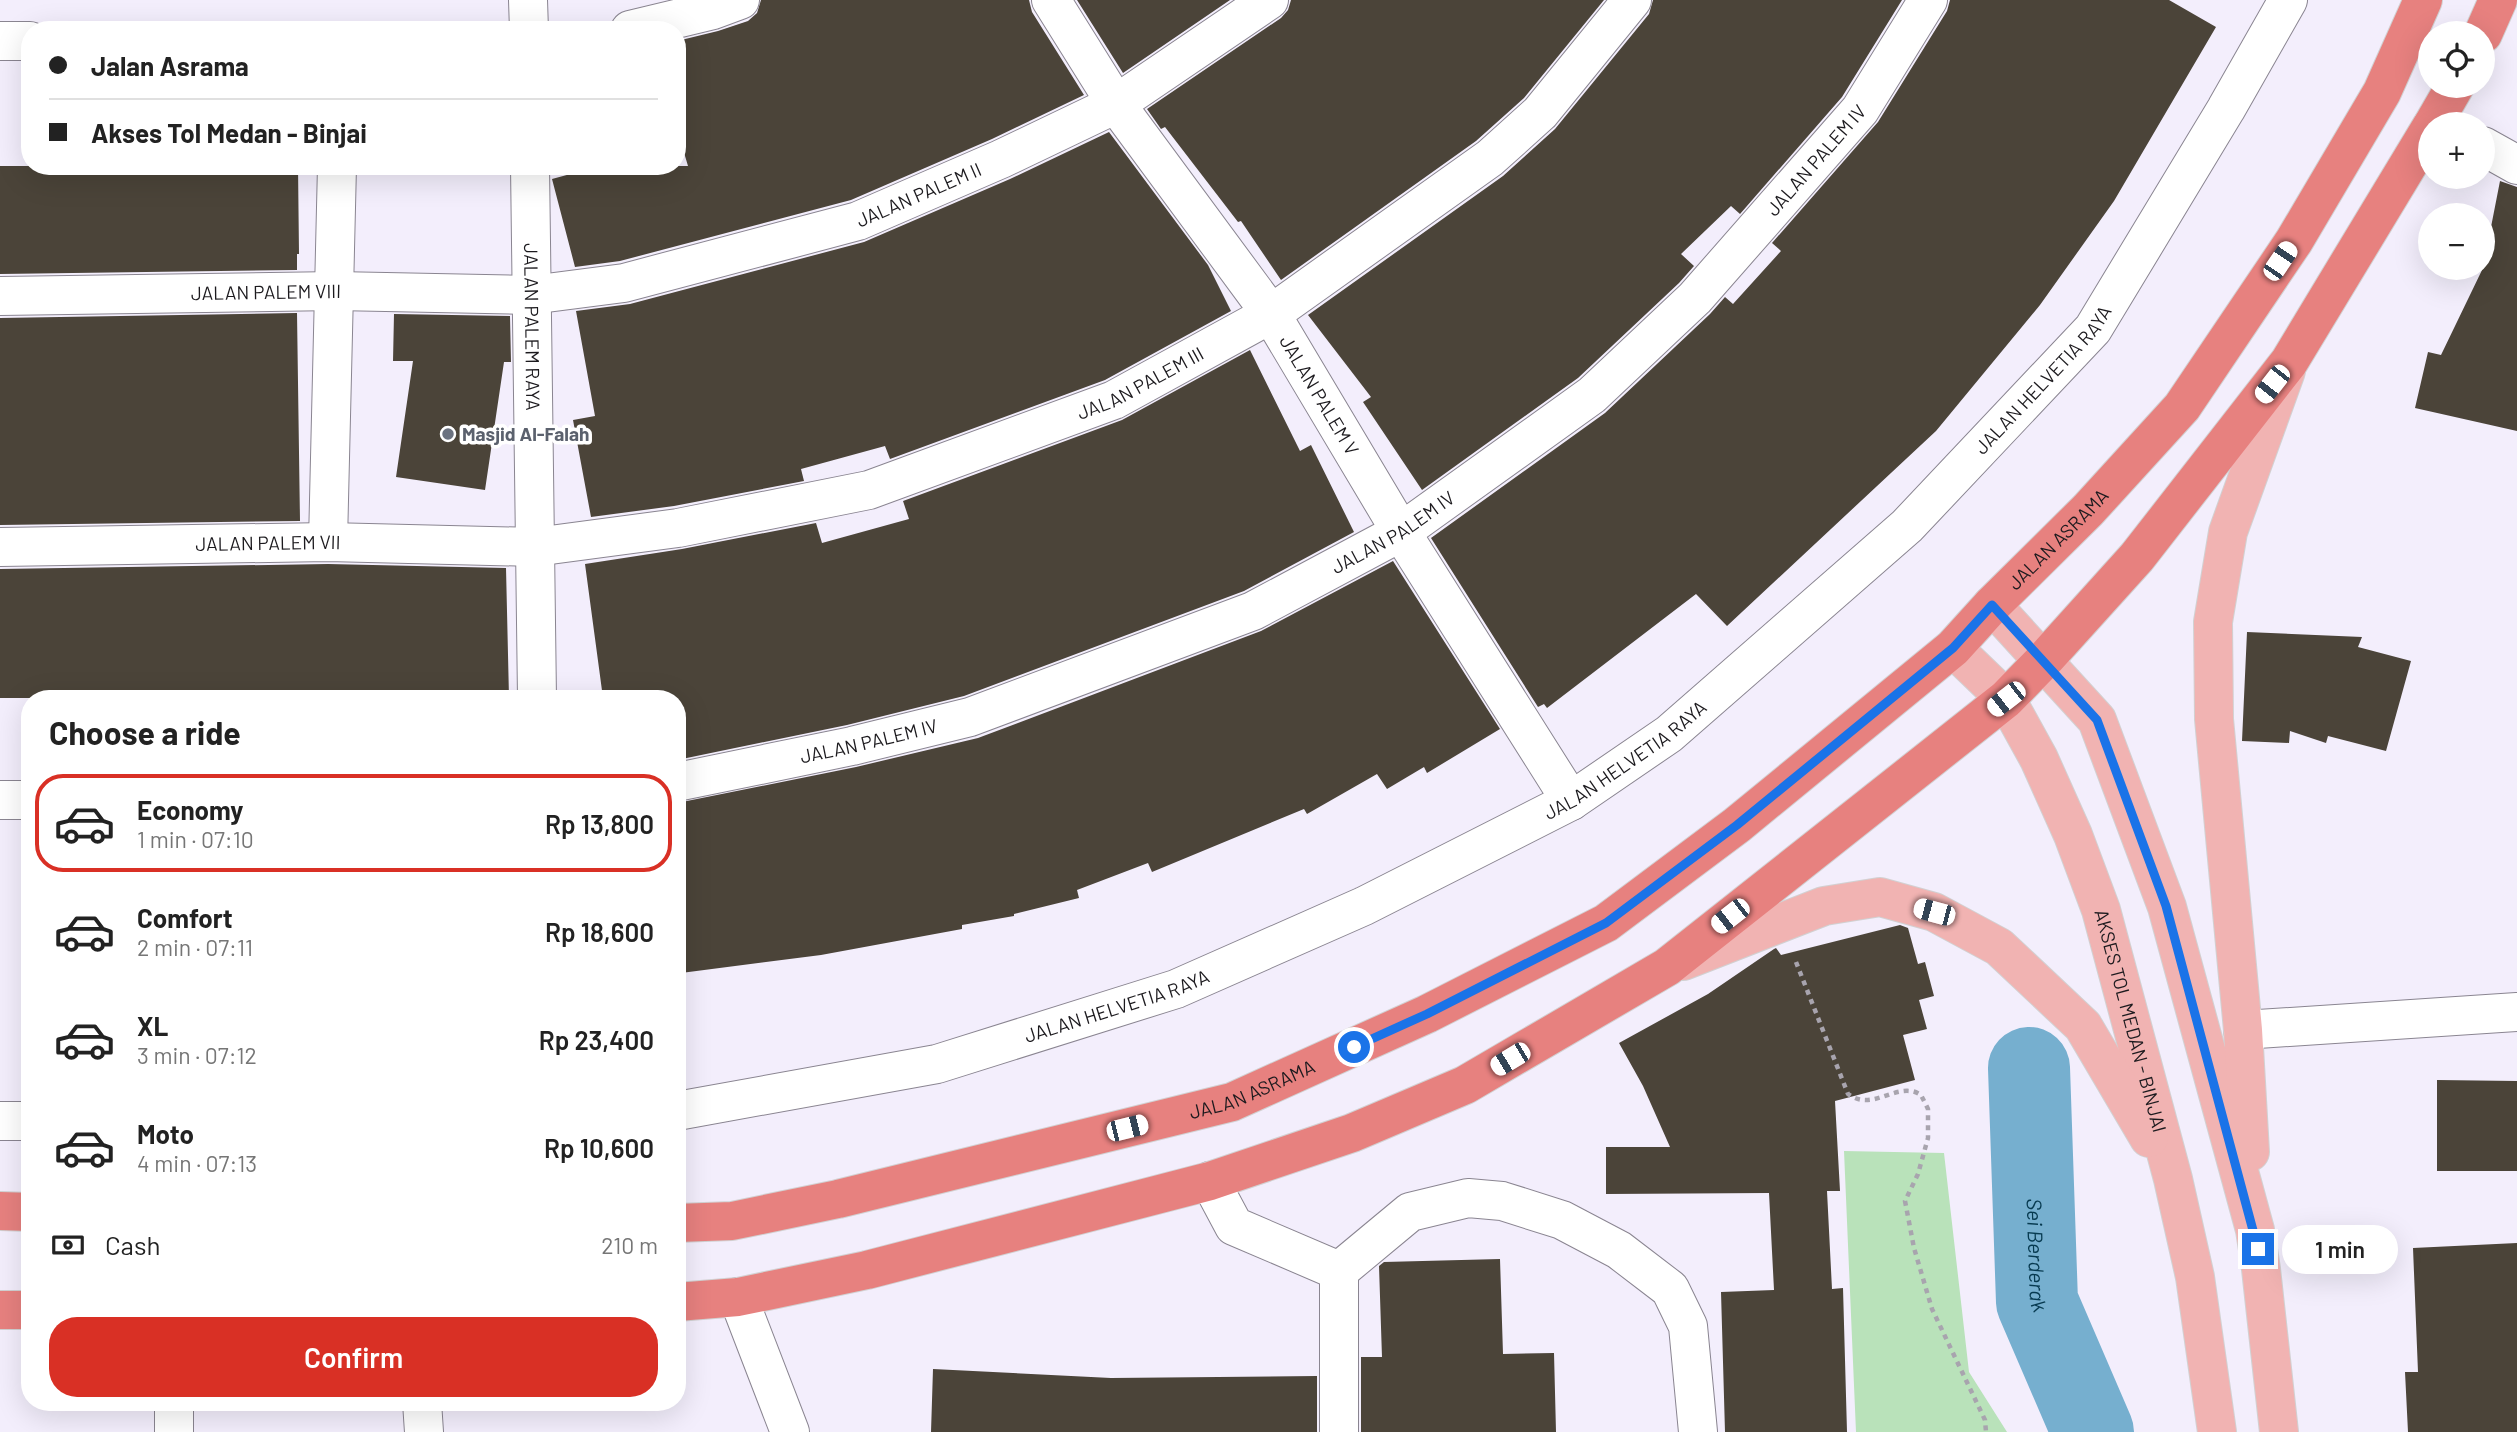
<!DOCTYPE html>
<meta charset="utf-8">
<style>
body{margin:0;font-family:Barlow,sans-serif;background:#f2f2f2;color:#222;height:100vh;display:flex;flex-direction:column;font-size:26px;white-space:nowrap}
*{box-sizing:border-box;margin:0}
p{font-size:23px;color:#767676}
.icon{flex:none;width:38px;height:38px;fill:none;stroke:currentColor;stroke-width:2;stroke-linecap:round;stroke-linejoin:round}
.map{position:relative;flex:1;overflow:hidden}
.side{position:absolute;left:21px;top:690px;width:665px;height:721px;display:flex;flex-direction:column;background:#fff;border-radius:28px;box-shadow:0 7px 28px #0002}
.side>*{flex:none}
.guide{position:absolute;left:21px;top:21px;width:665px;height:154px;border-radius:28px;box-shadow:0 7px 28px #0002;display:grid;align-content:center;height:154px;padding:0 28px;background:#fff}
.fabs{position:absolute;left:2418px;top:21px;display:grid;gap:14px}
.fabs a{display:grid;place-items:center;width:77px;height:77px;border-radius:50%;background:#fff;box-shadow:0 7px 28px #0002;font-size:35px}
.end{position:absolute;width:32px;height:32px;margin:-16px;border:9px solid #1a73e8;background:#fff;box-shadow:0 0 0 4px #fff}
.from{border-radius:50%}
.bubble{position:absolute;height:49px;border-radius:24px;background:#fff;box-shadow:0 7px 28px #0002;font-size:23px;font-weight:600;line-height:49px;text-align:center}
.car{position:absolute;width:21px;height:42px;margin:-21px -10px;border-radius:9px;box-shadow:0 0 5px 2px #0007;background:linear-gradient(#fff 24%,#345 0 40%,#fff 0 76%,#345 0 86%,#fff 0)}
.guide b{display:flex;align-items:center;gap:24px;height:66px;font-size:26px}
.guide b+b{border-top:2px solid #e0e0e0}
.guide i{width:18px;height:18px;background:#222}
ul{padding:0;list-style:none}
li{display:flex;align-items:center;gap:21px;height:98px;margin:0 14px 10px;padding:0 14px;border:4px solid transparent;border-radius:28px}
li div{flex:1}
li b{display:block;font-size:26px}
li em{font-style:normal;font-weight:600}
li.selected{border-color:#d93025}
li>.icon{width:63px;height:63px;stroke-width:1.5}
h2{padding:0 28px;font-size:32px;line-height:84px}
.pay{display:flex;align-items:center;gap:18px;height:77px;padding:0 28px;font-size:26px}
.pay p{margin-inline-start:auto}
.primary-button{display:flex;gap:14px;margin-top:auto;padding:14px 28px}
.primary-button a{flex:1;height:80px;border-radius:28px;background:#d93025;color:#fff;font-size:28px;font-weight:600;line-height:80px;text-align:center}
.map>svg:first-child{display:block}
.green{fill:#b9e2ba}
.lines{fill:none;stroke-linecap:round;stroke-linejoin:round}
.river{stroke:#76afcf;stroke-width:82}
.building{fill:#4b4439}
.minor-casing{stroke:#8a8591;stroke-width:40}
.major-casing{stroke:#d2d1d2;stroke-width:40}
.highway-casing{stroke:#d2d1d2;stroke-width:40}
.path{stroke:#a8a4ae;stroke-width:4.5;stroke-dasharray:5 5;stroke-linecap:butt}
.minor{stroke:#fff;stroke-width:38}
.major{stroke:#f1b3b2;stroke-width:38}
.highway{stroke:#e7817f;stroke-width:38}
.route{stroke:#1a73e8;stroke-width:9}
.worship-dot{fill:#6b7280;stroke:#fff;stroke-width:2.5}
.labels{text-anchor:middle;stroke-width:7;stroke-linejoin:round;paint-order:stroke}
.street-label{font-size:19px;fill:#1c1a1e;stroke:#fff}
.worship-label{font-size:19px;font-weight:bold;fill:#5b616d;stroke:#fff;text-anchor:start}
.water-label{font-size:21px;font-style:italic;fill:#073a50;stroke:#fff}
</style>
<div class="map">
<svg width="2517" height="1432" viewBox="0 0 2517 1432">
<rect width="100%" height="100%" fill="#f3eefc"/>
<!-- green -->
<path class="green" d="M1844,1151L1944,1153L1969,1372L2007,1432H1856Z"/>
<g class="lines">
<!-- river -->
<path class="river" id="s1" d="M2029,1068L2037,1302L2093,1432"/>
</g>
<!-- building -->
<path class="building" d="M761,0H1029L1032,12L1084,95L992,139L851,200L620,261L575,267L552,179L600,166H688L677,129V41L718,31L748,21L757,13Z
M1077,0H1230L1123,73Z
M1291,0H1604L1524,98L1476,141L1281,280L1241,221L1238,222L1165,127L1161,129L1147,109L1281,18L1288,10Z
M1653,0H1902L1842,97L1740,214L1731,206L1681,254L1694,266L1679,283L1578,378L1422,490L1363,402L1371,397L1308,315L1503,176L1555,129L1649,14Z
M1950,0H2169L2216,27L2114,201L2040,305L1936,431L1727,626L1696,594L1547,708L1544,704L1538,707L1431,538L1605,413L1710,314L1725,297L1733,304L1781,251L1772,243L1878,122L1947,11Z
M1109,132L1208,265L1231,311L1105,380L890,459L885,446L801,469L804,481L674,506L591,517L573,420L595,416L576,311L630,304L864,242L1010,179Z
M0,166H298L299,254H297V270L0,274Z
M2500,181L2517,187V431L2415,408L2428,352L2441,355L2483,268Z
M297,313L300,521L0,525V318Z
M394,314L510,316L511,362H504L485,490L396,477L413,361H393Z
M1250,350L1300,451L1311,445L1354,532L1244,591L964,696L847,725L677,760V698H603L585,564L682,549L816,523L822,543L909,519L903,501L1122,420Z
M1393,561L1500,729L1427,773L1424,767L1387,789L1377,774L1307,814L1304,809L1152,872L1148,863L1077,890L1079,898L1014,914V916L962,925V929L821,955L681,973L677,945V803L856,767L978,738L1261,631Z
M328,564L506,568L509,698H0V569Z
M2247,632L2362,637L2358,647L2411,661L2386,751L2328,736L2326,743L2290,731L2289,743L2242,741Z
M1900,925L1908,928L1918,964L1925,962L1934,996L1919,1000L1927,1029L1903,1035L1915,1080L1835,1101L1840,1191H1827L1832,1289L1843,1288L1847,1432H1725L1721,1292L1774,1290L1769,1193L1606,1194V1147H1670L1643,1086L1619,1043L1708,994L1774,949L1776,948L1781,955Z
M2437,1080L2517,1081V1171H2437Z
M2517,1243V1432H2408L2405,1372H2418L2413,1248Z
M1500,1259L1503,1354L1554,1353L1556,1432H1361V1357H1382L1379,1266L1384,1262Z
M933,1369L1111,1378L1317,1376V1432H931Z"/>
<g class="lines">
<defs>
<g id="minor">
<path d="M528,0L529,30"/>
<path id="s2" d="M1051,0L1116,104L1271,314L1401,532L1571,801"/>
<path d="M630,30L713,10L740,0"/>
<path d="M0,41H30"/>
<path d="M2483,146L2517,165"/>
<path id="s3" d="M530,166L537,698"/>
<path id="s4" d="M0,296L336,291L531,295L624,283L858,221L1001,159L1116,104L1269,0"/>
<path d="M328,542L337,166"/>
<path id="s5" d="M0,547L328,542L535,547L678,528L869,490L1114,400L1271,314L1490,158L1540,113L1632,0"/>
<path id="s6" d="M677,782L852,746L970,717L1253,611L1401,532L1592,395L1695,298L1860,110L1928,0"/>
<path d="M0,800H30"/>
<path d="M2243,1030L2517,1012"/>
<path id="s7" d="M677,1111L937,1064L1176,989L1364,906L1571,801L1669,734L1907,526L2093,329L2226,109L2288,0"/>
<path d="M0,1121H30"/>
<path d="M1210,1181L1234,1226L1339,1271L1410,1212L1468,1198L1502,1201L1562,1220L1619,1250L1670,1289L1688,1326L1698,1432"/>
<path d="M738,1297L790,1432"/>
<path d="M422,1402L424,1432"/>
<path d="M174,1432V1402"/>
<path d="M1339,1432V1271"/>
</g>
<g id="major">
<path d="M1992,605L2097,720L2167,907L2255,1230L2261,1269L2279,1432"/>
<path id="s8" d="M1953,648L2006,699L2039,759L2073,835L2101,910L2173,1179L2195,1277L2217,1432"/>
<path d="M1683,961L1824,906L1880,897L1934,912L1999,947L2083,1026L2149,1138"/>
<path d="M2250,1152L2243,1030L2214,719L2213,622L2228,532L2286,371"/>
</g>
<g id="highway">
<path d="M2483,34L2498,0"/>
<path d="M2433,124L2455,86"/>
<path d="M0,1211L30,1212"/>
<path id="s9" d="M677,1223L732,1221L838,1199L1232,1102L1427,1014L1606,923L1737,825L1953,648L1992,605L2088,510L2182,407L2294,241L2382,92L2423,0"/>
<path d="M677,1302L738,1297L867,1270L1210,1181L1352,1133L1465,1085L1667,967L2006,699L2044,660L2137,557L2289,362L2431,127"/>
<path d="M0,1310H30"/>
</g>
</defs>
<!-- minor casing -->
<use href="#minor" class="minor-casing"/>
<!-- major casing -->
<use href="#major" class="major-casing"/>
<!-- highway casing -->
<use href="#highway" class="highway-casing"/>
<!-- path -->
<path class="path" d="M1796,962L1848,1094C1870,1110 1889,1089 1910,1091C1914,1091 1918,1093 1921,1095L1928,1109V1138L1918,1174L1905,1201L1914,1248L1932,1309L1985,1420L1986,1432"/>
<!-- minor -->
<use href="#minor" class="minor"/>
<!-- major -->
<use href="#major" class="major"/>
<!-- highway -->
<use href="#highway" class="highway"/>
</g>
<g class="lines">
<!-- route -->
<path class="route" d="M1354,1047L1427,1014L1606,923L1737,825L1953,648L1992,605L2097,720L2166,906L2258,1249"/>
</g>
<!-- markers -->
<circle class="worship-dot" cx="448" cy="434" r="7"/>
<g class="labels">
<!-- street labels -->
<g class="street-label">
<text dy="7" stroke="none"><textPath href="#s6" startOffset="1330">JALAN PALEM IV</textPath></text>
<text dy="7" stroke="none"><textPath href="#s4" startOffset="933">JALAN PALEM II</textPath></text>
<text dy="7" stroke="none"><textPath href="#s4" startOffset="266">JALAN PALEM VIII</textPath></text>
<text dy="7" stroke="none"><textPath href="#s3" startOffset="161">JALAN PALEM RAYA</textPath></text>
<text dy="7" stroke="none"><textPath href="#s7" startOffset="1587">JALAN HELVETIA RAYA</textPath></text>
<text dy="7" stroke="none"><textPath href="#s5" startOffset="1166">JALAN PALEM III</textPath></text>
<text dy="7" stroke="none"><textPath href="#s2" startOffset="478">JALAN PALEM V</textPath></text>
<text dy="7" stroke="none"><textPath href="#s6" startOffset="763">JALAN PALEM IV</textPath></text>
<text dy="7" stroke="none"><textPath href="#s9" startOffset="1578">JALAN ASRAMA</textPath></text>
<text dy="7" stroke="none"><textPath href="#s5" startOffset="268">JALAN PALEM VII</textPath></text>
<text dy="7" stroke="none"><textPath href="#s6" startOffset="196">JALAN PALEM IV</textPath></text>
<text dy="7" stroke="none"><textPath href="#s7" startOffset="1020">JALAN HELVETIA RAYA</textPath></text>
<text dy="7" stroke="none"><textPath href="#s7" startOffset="453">JALAN HELVETIA RAYA</textPath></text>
<text dy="7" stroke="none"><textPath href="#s8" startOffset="420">AKSES TOL MEDAN - BINJAI</textPath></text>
<text dy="7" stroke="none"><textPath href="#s9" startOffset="592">JALAN ASRAMA</textPath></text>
</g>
<!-- worship labels -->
<g class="worship-label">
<text x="462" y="441">Masjid Al-Falah</text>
</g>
<!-- water labels -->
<g class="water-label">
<text dy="7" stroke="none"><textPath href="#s1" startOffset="187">Sei Berderak</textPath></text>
</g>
</g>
</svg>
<div class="fabs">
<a><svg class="icon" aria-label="locate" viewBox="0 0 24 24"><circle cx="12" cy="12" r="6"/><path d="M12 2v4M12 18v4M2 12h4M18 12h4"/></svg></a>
<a>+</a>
<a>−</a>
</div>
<i class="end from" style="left:1354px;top:1047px"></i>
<i class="end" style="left:2258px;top:1249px"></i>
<div class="bubble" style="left:2282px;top:1225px;width:116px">1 min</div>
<i class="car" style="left:2280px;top:261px;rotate:34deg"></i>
<i class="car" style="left:2272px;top:384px;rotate:218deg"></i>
<i class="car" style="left:2006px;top:699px;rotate:232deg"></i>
<i class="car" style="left:1934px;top:912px;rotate:285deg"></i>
<i class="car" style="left:1730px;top:916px;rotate:232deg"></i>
<i class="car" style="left:1510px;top:1059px;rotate:239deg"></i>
<i class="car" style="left:1127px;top:1128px;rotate:76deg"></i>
<div class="guide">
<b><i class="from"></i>Jalan Asrama</b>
<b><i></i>Akses Tol Medan - Binjai</b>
</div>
<section class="side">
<h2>Choose a ride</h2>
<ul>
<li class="selected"><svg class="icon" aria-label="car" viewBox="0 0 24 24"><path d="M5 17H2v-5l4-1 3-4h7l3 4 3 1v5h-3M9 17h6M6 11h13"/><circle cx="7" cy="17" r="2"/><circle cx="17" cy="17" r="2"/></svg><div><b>Economy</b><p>1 min · 07:10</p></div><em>Rp 13,800</em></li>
<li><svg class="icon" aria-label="car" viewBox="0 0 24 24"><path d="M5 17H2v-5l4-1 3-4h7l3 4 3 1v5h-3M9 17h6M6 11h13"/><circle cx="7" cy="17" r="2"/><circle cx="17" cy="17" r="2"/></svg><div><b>Comfort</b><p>2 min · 07:11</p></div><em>Rp 18,600</em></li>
<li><svg class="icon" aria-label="car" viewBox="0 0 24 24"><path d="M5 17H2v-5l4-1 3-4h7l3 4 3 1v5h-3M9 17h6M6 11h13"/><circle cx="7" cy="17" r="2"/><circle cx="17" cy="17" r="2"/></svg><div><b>XL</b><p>3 min · 07:12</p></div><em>Rp 23,400</em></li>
<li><svg class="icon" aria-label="car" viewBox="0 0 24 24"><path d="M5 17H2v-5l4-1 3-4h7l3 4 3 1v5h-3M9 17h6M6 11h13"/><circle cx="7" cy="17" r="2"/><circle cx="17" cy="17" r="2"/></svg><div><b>Moto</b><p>4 min · 07:13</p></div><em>Rp 10,600</em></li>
</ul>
<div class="pay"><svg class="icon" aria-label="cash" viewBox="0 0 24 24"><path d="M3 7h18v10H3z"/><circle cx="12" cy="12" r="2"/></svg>Cash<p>210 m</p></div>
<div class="primary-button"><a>Confirm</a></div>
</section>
</div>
